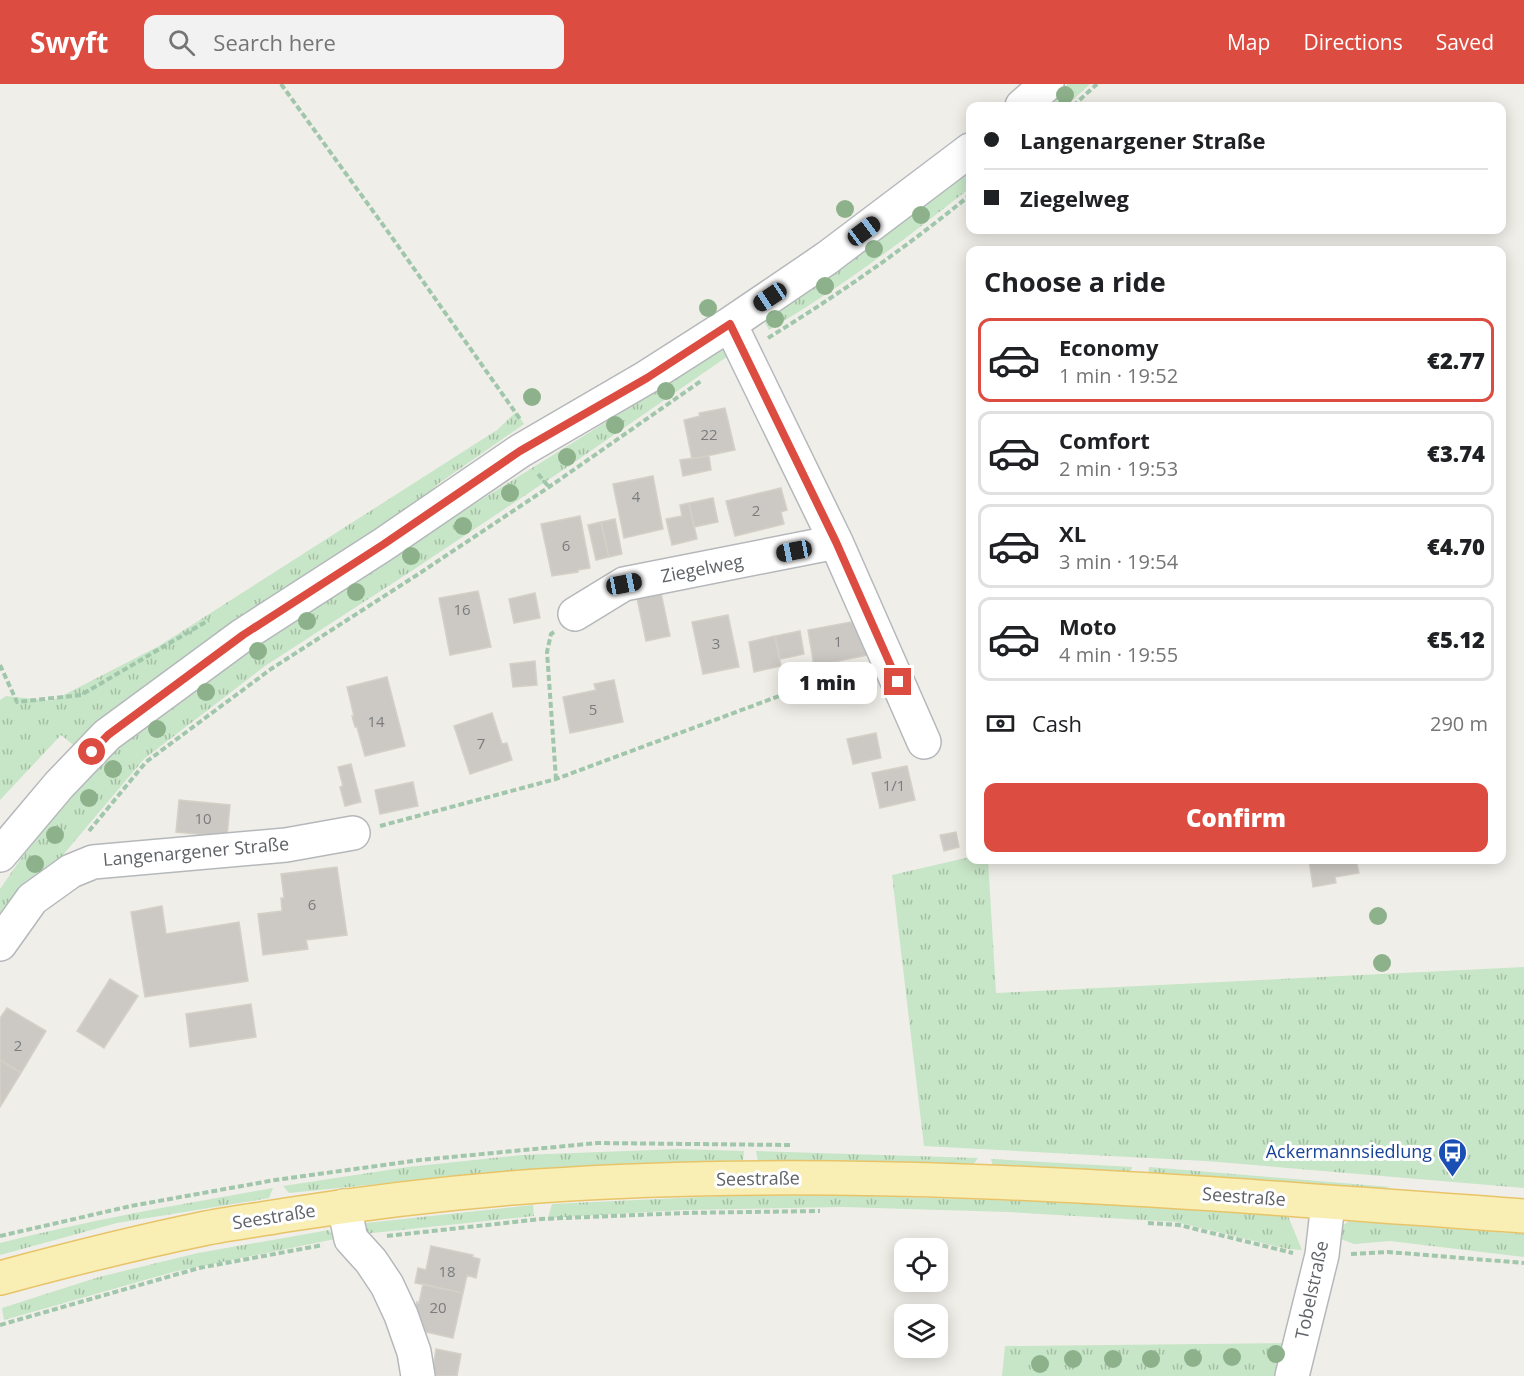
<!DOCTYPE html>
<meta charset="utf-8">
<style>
body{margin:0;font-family:"Open Sans",sans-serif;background:#f2f2f2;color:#202124;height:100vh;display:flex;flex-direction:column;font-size:22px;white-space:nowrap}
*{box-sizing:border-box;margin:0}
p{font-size:20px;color:#757577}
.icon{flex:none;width:33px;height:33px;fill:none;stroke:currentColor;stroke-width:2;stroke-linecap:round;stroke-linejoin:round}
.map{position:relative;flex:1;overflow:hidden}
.sheet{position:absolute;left:966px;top:162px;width:540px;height:618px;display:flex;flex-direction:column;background:#fff;border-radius:12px;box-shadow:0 3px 15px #0003}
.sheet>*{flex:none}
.banner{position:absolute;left:966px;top:18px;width:540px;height:132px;border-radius:12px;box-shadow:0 3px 15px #0003;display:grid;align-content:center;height:132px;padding:0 18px;background:#fff}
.tools{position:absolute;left:894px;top:1154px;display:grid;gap:12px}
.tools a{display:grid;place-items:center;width:54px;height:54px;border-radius:12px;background:#fff;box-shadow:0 3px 15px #0003;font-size:30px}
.end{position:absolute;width:27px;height:27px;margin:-14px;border:8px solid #dd4c41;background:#fff;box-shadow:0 0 0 3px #fff}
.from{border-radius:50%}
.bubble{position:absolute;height:42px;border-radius:12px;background:#fff;box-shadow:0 3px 15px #0003;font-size:20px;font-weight:800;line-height:42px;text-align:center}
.car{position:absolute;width:18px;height:36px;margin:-18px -9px;border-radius:8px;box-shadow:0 0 4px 2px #0007;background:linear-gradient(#222 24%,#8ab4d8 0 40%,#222 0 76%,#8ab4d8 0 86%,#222 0)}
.banner b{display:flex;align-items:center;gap:21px;height:57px;font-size:22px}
.banner b+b{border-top:2px solid #e0e0e0}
.banner i{width:15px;height:15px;background:#202124}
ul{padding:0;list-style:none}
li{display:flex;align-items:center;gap:18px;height:84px;margin:0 12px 9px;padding:0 6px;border:3px solid #e0e0e0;border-radius:12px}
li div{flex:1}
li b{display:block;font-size:22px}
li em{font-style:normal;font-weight:800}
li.current{border-color:#dd4c41}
li>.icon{width:54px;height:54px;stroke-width:1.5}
h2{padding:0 18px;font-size:27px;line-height:72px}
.pay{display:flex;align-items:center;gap:15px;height:66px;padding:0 18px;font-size:22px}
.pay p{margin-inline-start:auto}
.button{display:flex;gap:12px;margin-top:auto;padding:12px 18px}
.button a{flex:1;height:69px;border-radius:12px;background:#dd4c41;color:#fff;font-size:24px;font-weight:800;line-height:69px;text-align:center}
header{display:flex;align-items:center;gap:36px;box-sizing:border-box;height:84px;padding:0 30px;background:#dd4c41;color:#fff}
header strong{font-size:28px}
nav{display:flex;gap:33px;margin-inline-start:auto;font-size:21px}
.search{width:420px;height:54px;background:#f2f2f2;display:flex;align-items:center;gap:15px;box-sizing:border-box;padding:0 21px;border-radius:12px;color:#757577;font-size:22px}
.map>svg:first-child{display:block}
.grass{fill:url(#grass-tufts)}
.building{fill:#ccc9c4;stroke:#d5d0c7;stroke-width:1.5}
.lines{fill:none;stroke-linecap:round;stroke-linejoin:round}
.minor-casing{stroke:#b5b8bb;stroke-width:36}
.major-casing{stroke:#e8c469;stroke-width:36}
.path{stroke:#a0c6ab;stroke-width:4;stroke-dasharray:6 3;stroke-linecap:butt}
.minor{stroke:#fff;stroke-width:33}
.major{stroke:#f9eeb4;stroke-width:33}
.tree{fill:#8db28b}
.route{stroke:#dd4c41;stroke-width:8}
.labels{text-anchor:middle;stroke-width:6;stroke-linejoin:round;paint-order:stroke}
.number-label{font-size:15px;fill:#7a7c7e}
.street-label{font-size:18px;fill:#5f6367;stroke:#fff}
.transit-label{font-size:18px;fill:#164399;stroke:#fff;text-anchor:end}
</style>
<header>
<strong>Swyft</strong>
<div class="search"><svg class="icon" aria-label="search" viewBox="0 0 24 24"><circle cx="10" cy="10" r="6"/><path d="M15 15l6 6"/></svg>Search here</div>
<nav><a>Map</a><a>Directions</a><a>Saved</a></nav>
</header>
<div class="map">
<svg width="1524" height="1292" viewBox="0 0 1524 1292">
<defs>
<pattern id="grass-tufts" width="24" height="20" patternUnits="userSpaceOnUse" patternTransform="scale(1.5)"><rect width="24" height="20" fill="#c7e5c7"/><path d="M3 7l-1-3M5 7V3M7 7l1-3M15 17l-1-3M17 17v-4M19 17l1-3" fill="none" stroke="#a5bda5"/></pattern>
</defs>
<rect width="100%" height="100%" fill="#f0eee8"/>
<!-- grass -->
<path class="grass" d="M1068,0H1090L1066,22H1044Z
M970,84V104C906,155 840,204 769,246L763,235Z
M721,262L728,272L569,382L410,488L265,582L144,675L19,823L0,852V805L38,750L118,663L244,566L317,518L627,325Z
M516,328L524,340L438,400L425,413L77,664L61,651L0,716V616L6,612L52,617L159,562L497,346Z
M970,773V776H988L996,909L1524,883V1104L1206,1077L924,1062L892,791Z
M679,1065L744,1067L743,1076L594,1082L498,1088L289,1109L283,1102L408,1083L522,1071Z
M756,1067L978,1074L972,1082L758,1077Z
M991,1075L1132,1083L1130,1089L993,1082Z
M1149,1083L1390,1103L1377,1106L1148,1091Z
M273,1104L269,1114L117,1139L0,1171V1159C90,1136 182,1120 273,1104Z
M837,1111L1062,1118L1288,1132L1302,1166L1288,1165L1176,1138L1008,1128L843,1123L683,1126L548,1134L552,1120L723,1112Z
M533,1121L534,1132L363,1150L366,1139Z
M1349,1137L1524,1150V1173L1390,1157L1354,1160L1338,1154V1145Z
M329,1146L335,1155L173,1188L4,1236L2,1224L99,1193L198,1169Z
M1292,1259L1284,1292H1002L1005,1262Z"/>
<!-- building -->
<path class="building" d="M725,324L735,366L692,375L684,336L700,332L699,329Z
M709,372L711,386L683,392L680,376Z
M653,392L663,445L624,454L613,400Z
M781,404L787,426L781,428L784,440L735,452L726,417Z
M713,414L718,438L694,443L689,419Z
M689,419L697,455L672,461L666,435L682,432L680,421Z
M580,432L590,484L578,486V488L552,492L541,440Z
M615,435L622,470L609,473L601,438Z
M601,438L609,473L596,476L588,441Z
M478,507L491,563L450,571L439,514Z
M535,509L540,534L514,539L509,515Z
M661,509L670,552L646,557L637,514Z
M728,531L739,583L703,590L692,538Z
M861,536L868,571L814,582L808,546Z
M800,547L804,570L780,575L775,552Z
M775,552L781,582L754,588L749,558Z
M535,577L537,601L513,603L510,580Z
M387,593L405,662L365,672L357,643H355L352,632H354L347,603Z
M614,596L623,638L570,649L563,613L596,606L594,600Z
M492,629L502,660L507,659L512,676L470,690L454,642Z
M876,649L881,674L853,680L847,655Z
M351,680L361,718L345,722L340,703L343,702L338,683Z
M907,682L915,716L880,724L872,689Z
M413,698L418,722L380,730L375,706Z
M179,716L230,721L227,753L176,748Z
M956,748L959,763L944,767L940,751Z
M1309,776H1356L1359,789L1335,793L1336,799L1313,803Z
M337,783L347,851L306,856L308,865L263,871L258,830L282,827L281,814H284L281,790Z
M162,822L166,850L239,838L248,897L145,913L131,828Z
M110,895L138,912L104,964L77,947Z
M251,920L256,953L190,963L186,930Z
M7,924L46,947L21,989L0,976V934Z
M0,976L21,989L0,1023Z
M431,1162L473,1171L472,1173L480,1175L476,1194L467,1191L463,1209L415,1199L418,1184L426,1186Z
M423,1200L463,1209L453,1254L417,1246L420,1231L414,1229L417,1218L419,1219Z
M436,1265L461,1270L457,1292H432Z"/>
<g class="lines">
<defs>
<path id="minor" d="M1022,22L1047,0
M836,458L924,658
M575,530L624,500L836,458L730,240
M0,771L59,701L107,651L243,551L384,460L520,367L647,293L730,240L827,174L970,66
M0,860L32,815L71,787L93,778L286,761L353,749
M344,1122L351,1155L371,1177L387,1201L401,1231L414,1268L418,1292
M1292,1292L1322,1171L1328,1119"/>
<path id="major" d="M0,1194C67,1176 134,1159 202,1145C230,1139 258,1136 286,1131C370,1118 454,1108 538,1102C866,1079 1197,1109 1524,1132"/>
</defs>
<!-- minor casing -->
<use href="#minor" class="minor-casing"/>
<!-- major casing -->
<use href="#major" class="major-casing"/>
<!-- path -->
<path class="path" d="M281,0L391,152L520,335
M1073,22L1097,0
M768,254C838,211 907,163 970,111
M538,390L549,403
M554,548L551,550L547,568L556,695
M0,581L17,618L81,611L209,536
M380,742L556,695L798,605
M89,747L146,678L271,585L417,491L549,403L701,297
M1148,1139L1179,1141L1293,1169
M0,1152L131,1122L275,1096L420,1076L597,1059L790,1061
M387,1152L541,1135L683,1129L820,1127
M1351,1170L1388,1168L1524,1179
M0,1241L199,1184L323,1161"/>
<!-- minor -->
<use href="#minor" class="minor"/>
<!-- major -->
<use href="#major" class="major"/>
</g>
<!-- trees -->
<g class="tree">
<circle cx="1065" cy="11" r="9"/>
<circle cx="845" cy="125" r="9"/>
<circle cx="921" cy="131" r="9"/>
<circle cx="874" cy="165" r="9"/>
<circle cx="825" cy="202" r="9"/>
<circle cx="708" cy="224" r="9"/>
<circle cx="775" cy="235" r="9"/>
<circle cx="666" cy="307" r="9"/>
<circle cx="532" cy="313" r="9"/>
<circle cx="615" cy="341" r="9"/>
<circle cx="567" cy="373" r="9"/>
<circle cx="510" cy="409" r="9"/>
<circle cx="463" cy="442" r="9"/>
<circle cx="411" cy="472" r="9"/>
<circle cx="356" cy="508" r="9"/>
<circle cx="307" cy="537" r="9"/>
<circle cx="258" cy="567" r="9"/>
<circle cx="206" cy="608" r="9"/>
<circle cx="157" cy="645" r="9"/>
<circle cx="113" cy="685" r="9"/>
<circle cx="89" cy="714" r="9"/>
<circle cx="55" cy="751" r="9"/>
<circle cx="35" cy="780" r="9"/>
<circle cx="1378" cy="832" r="9"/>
<circle cx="1382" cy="879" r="9"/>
<circle cx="1276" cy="1270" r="9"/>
<circle cx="1232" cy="1273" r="9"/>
<circle cx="1193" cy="1274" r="9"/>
<circle cx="1073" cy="1275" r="9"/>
<circle cx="1113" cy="1275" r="9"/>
<circle cx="1151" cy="1275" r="9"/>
<circle cx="1040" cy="1280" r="9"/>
</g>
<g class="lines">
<!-- route -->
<path class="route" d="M92,668L108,651L243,551L384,460L520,367L647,294L730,240L836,458L898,598"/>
</g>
<!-- icons -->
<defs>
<symbol id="bus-pin" viewBox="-11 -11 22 30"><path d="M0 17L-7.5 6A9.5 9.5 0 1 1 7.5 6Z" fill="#1a4fb4" stroke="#fff"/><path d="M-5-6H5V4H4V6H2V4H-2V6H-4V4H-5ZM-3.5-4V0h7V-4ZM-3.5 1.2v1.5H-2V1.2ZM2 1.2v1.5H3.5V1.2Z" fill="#fff"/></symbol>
</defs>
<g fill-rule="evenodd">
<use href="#bus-pin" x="1436" y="1052" width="33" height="45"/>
</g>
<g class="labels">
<!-- number labels -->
<g class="number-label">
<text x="709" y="356">22</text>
<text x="636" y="418">4</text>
<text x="756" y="432">2</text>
<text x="566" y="467">6</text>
<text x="462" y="531">16</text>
<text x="838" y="563">1</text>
<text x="716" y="565">3</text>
<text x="593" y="631">5</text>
<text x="376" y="643">14</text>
<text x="481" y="665">7</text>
<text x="894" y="707">1/1</text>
<text x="203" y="740">10</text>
<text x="312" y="826">6</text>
<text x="18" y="967">2</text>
<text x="447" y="1193">18</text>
<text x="438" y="1229">20</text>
</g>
<!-- street labels -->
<g class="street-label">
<text transform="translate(702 485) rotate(-11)" y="6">Ziegelweg</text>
<text transform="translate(196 768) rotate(-5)" y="6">Langenargener Straße</text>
<text transform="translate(758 1095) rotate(-1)" y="6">Seestraße</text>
<text transform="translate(1244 1113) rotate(4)" y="6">Seestraße</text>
<text transform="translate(274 1133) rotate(-9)" y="6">Seestraße</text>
<text transform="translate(1312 1206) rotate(-78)" y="6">Tobelstraße</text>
</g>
<!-- transit labels -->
<g class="transit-label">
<text x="1432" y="1074">Ackermannsiedlung</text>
</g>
</g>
</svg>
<div class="tools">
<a><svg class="icon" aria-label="locate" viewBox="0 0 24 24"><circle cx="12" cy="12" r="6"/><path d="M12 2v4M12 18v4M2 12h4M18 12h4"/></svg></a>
<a><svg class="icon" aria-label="layers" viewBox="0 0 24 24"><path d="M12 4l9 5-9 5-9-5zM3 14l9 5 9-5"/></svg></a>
</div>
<i class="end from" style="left:92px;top:668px"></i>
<i class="end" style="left:898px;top:598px"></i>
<div class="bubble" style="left:778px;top:578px;width:99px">1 min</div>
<i class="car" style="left:864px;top:147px;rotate:53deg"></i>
<i class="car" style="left:770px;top:213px;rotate:236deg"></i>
<i class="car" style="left:794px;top:467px;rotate:259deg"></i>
<i class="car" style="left:624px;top:500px;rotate:79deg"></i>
<div class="banner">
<b><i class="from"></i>Langenargener Straße</b>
<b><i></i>Ziegelweg</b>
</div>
<section class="sheet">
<h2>Choose a ride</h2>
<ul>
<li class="current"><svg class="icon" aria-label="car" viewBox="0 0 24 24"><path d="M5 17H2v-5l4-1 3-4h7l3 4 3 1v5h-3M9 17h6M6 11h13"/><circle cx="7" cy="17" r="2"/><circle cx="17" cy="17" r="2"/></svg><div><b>Economy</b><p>1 min · 19:52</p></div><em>€2.77</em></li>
<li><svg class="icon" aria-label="car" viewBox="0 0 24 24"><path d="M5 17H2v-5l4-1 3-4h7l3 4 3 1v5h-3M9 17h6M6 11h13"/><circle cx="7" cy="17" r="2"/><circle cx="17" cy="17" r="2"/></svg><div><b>Comfort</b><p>2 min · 19:53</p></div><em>€3.74</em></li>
<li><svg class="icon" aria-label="car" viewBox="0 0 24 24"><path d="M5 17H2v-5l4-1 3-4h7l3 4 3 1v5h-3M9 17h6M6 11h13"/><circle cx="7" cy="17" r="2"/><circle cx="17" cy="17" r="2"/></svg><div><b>XL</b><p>3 min · 19:54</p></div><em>€4.70</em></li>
<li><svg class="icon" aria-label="car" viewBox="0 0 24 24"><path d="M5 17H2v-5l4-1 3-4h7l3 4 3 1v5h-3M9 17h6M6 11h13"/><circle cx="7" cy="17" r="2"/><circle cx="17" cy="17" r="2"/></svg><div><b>Moto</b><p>4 min · 19:55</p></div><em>€5.12</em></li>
</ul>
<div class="pay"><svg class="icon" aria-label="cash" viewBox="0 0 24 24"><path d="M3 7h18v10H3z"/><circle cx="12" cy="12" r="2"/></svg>Cash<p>290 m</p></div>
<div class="button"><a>Confirm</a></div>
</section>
</div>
